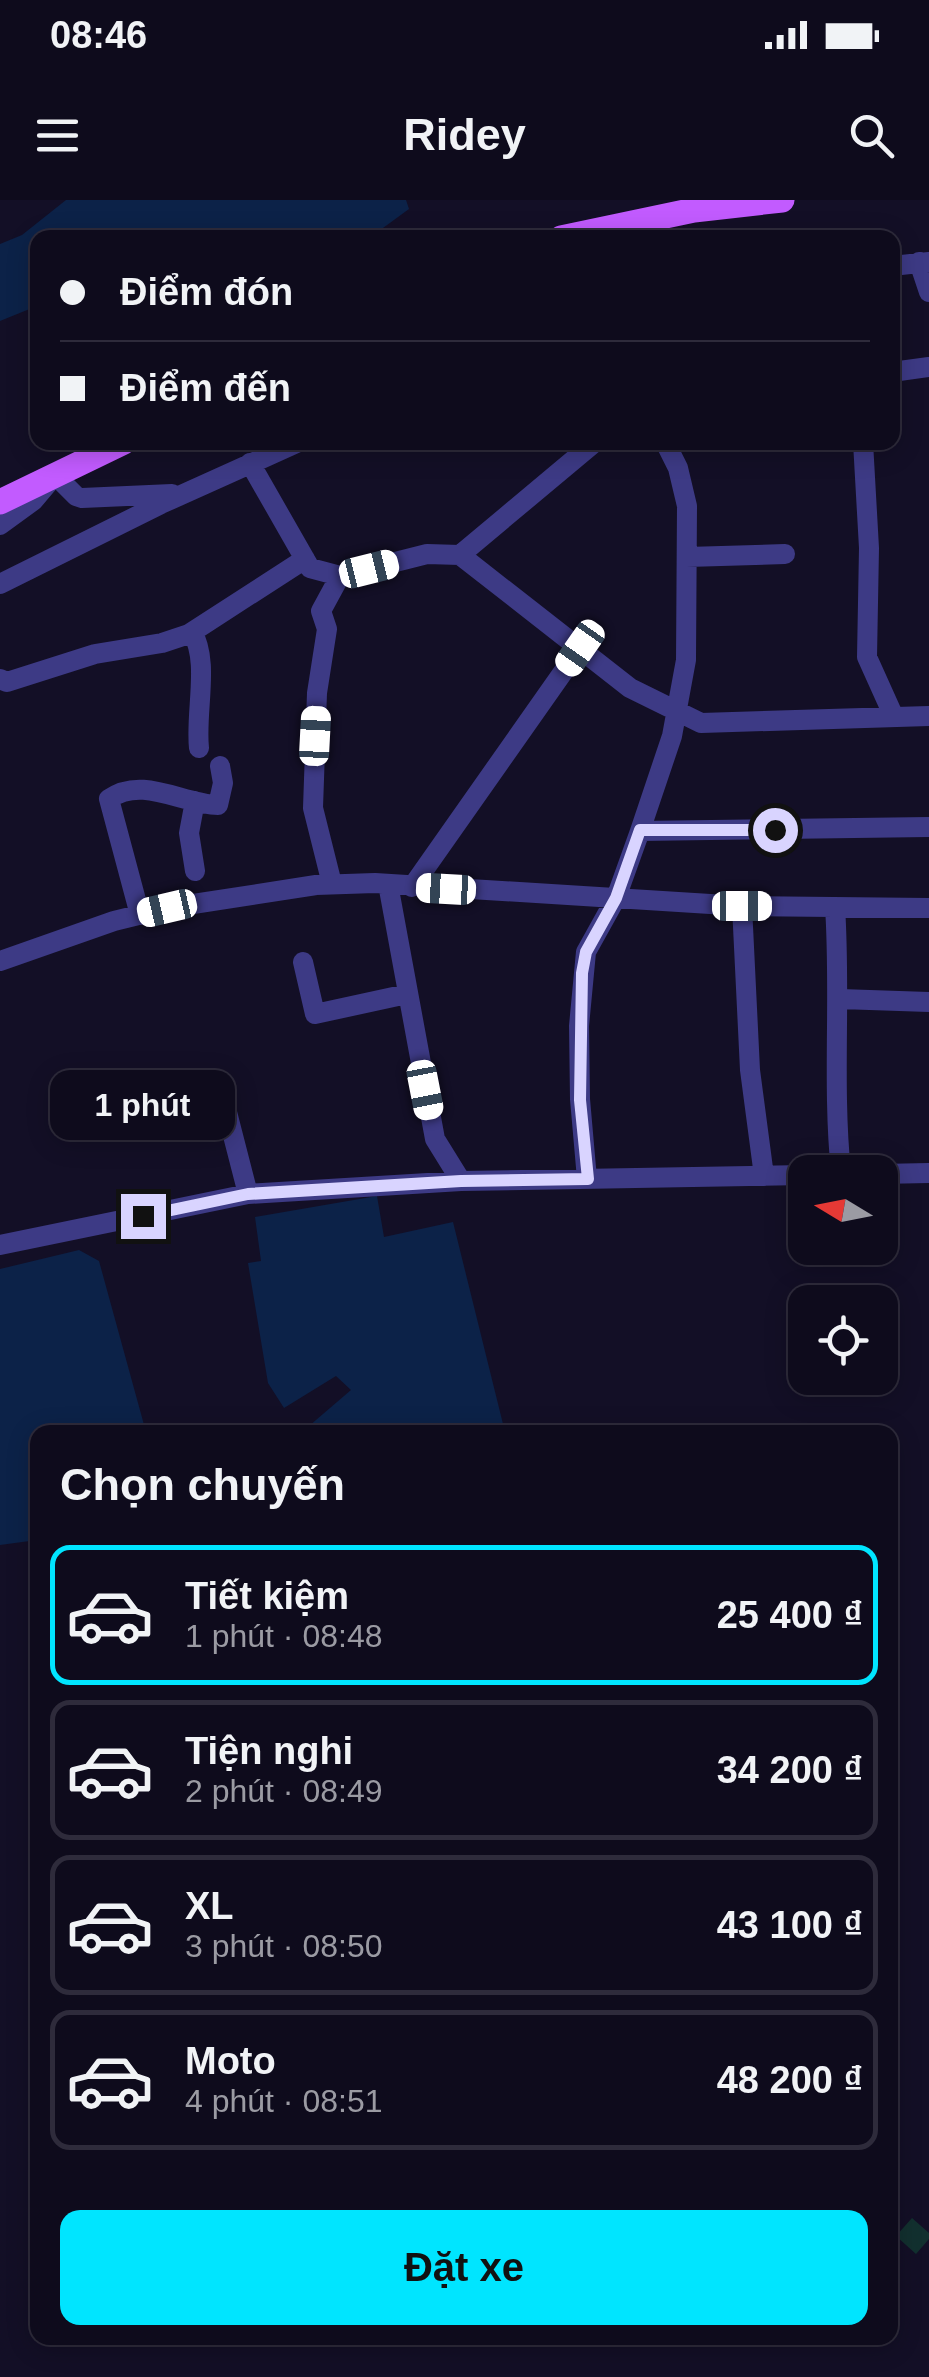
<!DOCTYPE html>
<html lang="vi">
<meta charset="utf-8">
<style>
body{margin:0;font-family:Arial,sans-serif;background:#171425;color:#f1f3f6;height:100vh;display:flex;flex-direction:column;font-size:38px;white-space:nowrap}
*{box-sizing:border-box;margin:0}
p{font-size:32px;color:#9b9ba3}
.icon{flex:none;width:55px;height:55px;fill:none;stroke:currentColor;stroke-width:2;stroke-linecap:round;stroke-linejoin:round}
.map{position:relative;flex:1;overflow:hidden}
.details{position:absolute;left:30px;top:1225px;width:868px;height:920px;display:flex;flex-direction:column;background:#0e0b1c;border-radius:20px;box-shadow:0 5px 25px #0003,0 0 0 2px #2e2b3b}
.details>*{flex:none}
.hud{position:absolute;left:30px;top:30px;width:870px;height:220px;border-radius:20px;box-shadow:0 5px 25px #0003,0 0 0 2px #2e2b3b;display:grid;align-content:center;height:220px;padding:0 30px;background:#0e0b1c}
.needle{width:65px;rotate:280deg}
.buttons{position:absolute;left:788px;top:955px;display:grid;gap:20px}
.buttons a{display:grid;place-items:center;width:110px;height:110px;border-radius:20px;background:#0e0b1c;box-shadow:0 5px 25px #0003,0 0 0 2px #2e2b3b;font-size:50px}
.end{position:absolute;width:45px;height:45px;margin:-22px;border:12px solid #d9d4ff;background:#111;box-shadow:0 0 0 5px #111}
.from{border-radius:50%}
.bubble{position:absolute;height:70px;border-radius:20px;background:#0e0b1c;box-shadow:0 5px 25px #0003,0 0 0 2px #2e2b3b;font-size:32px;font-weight:700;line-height:70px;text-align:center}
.car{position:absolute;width:30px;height:60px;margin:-30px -15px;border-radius:12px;box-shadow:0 0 8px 2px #0007;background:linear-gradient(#fff 24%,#345 0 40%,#fff 0 76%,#345 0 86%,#fff 0)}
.hud b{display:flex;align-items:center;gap:35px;height:95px;font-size:38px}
.hud b+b{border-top:2px solid #2e2b3b}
.hud i{width:25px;height:25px;background:#f1f3f6}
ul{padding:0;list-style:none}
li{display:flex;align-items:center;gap:30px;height:140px;margin:0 20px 15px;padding:0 10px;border:5px solid #2e2b3b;border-radius:20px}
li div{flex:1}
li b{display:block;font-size:38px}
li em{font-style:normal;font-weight:700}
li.selected{border-color:#00e5ff}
li>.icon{width:90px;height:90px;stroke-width:1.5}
h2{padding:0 30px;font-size:45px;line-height:120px}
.action{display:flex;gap:20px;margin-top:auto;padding:20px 30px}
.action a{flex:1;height:115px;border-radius:20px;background:#00e5ff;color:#111;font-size:40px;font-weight:700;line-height:115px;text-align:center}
.status{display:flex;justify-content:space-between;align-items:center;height:70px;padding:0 50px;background:#0e0b1c;direction:ltr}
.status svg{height:28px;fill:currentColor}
header{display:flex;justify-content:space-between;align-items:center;height:130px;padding:0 30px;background:#0e0b1c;font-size:45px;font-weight:700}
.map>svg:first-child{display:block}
.green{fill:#12302f}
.water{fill:#0c2248}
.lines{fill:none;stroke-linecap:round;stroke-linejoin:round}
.minor{stroke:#3d3a85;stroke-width:20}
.major{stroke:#c25bff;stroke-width:25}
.route{stroke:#d9d4ff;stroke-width:12}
</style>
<div class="status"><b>08:46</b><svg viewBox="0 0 49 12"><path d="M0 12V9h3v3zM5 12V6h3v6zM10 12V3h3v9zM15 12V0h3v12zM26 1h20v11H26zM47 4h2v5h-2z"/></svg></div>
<header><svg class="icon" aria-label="menu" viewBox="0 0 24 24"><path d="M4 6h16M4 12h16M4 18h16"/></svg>Ridey<svg class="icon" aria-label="search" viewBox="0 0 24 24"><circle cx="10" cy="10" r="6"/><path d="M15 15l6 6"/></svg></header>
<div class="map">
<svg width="929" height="2177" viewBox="0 0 929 2177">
<rect width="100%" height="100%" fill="#130f26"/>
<!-- green -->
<path class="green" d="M912,2018L929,2033V2039L916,2054L896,2036Z"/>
<!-- water -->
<path class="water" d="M66,0H406L409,9L372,36L363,37L38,38L37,106L0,121V44L22,35Z
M377,996L384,1037L453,1022L505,1232H302L351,1190L336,1176L284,1208L268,1183L248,1063L261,1061L255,1017Z
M79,1050L99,1061L146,1232H38L37,1340L0,1345V1069Z"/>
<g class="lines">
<!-- minor -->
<path class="minor" d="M919,62L929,92
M892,66L929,62
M892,172L929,167
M863,242L869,348L867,457L894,517
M250,263L310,368L340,376L427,354L460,355L630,488L701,523L929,516
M0,325L33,301L55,275L76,296L82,298L172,294
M460,355L595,242
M687,357L785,354
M0,384L161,304L299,242
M192,432C210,461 195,512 199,548
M0,479L7,482L95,454L162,443L189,434L305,359
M640,631L929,627
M195,671L189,633L195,601
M332,684L313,608L317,493L327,429L321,411L340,376
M388,684L435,939L461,981
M412,687L580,448
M742,706L750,870L764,976
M835,707C841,795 832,886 841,972
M140,715L109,599C143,575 183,605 218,605L223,583L220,566
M0,761L114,721L167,708L316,685L375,683L742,706L929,708
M303,762L315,814L407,794
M840,799L929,802
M220,885L248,994
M880,974L929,973
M587,979L580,899L579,826L586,752L616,698L640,631L672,536L686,460L687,306L678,268L665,242
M0,1045L248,994L461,981L805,975"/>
<!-- major -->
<path class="major" d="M561,38L694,10L782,0
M0,302L124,242"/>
</g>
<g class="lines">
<!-- route -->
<path class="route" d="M143,1016L248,994L461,981L588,979L580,900L582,773L586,752L616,698L640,630H775"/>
</g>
</svg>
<div class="buttons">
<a><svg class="needle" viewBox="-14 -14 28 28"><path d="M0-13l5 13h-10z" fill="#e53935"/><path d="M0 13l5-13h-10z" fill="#9b9ba3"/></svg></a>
<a><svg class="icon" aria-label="locate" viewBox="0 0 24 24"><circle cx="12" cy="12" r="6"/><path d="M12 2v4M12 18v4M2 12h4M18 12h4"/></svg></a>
</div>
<i class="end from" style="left:775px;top:630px"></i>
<i class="end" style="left:143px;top:1016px"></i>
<div class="bubble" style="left:50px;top:870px;width:185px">1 phút</div>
<i class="car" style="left:369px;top:369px;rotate:76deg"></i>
<i class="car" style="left:580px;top:448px;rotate:215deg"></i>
<i class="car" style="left:315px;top:536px;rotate:3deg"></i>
<i class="car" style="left:446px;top:689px;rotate:273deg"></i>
<i class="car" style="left:742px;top:706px;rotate:90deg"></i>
<i class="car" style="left:167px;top:708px;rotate:257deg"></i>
<i class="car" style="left:425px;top:890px;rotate:169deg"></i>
<div class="hud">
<b><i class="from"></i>Điểm đón</b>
<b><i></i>Điểm đến</b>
</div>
<section class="details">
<h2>Chọn chuyến</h2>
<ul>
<li class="selected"><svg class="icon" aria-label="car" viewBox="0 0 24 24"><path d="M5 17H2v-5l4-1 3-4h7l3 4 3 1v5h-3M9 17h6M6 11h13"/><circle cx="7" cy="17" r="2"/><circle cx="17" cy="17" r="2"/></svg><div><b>Tiết kiệm</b><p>1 phút · 08:48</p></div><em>25 400 ₫</em></li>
<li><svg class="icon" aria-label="car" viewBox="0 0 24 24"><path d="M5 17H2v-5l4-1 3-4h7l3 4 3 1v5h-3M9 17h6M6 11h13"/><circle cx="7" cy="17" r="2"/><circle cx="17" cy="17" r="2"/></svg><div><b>Tiện nghi</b><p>2 phút · 08:49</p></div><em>34 200 ₫</em></li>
<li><svg class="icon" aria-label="car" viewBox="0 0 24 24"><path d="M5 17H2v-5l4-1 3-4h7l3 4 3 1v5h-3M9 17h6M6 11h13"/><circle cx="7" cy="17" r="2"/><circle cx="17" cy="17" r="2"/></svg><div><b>XL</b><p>3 phút · 08:50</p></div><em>43 100 ₫</em></li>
<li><svg class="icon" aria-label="car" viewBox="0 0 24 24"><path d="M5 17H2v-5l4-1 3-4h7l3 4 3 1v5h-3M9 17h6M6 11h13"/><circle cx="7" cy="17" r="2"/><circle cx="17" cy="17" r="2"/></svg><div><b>Moto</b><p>4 phút · 08:51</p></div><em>48 200 ₫</em></li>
</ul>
<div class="action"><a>Đặt xe</a></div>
</section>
</div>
